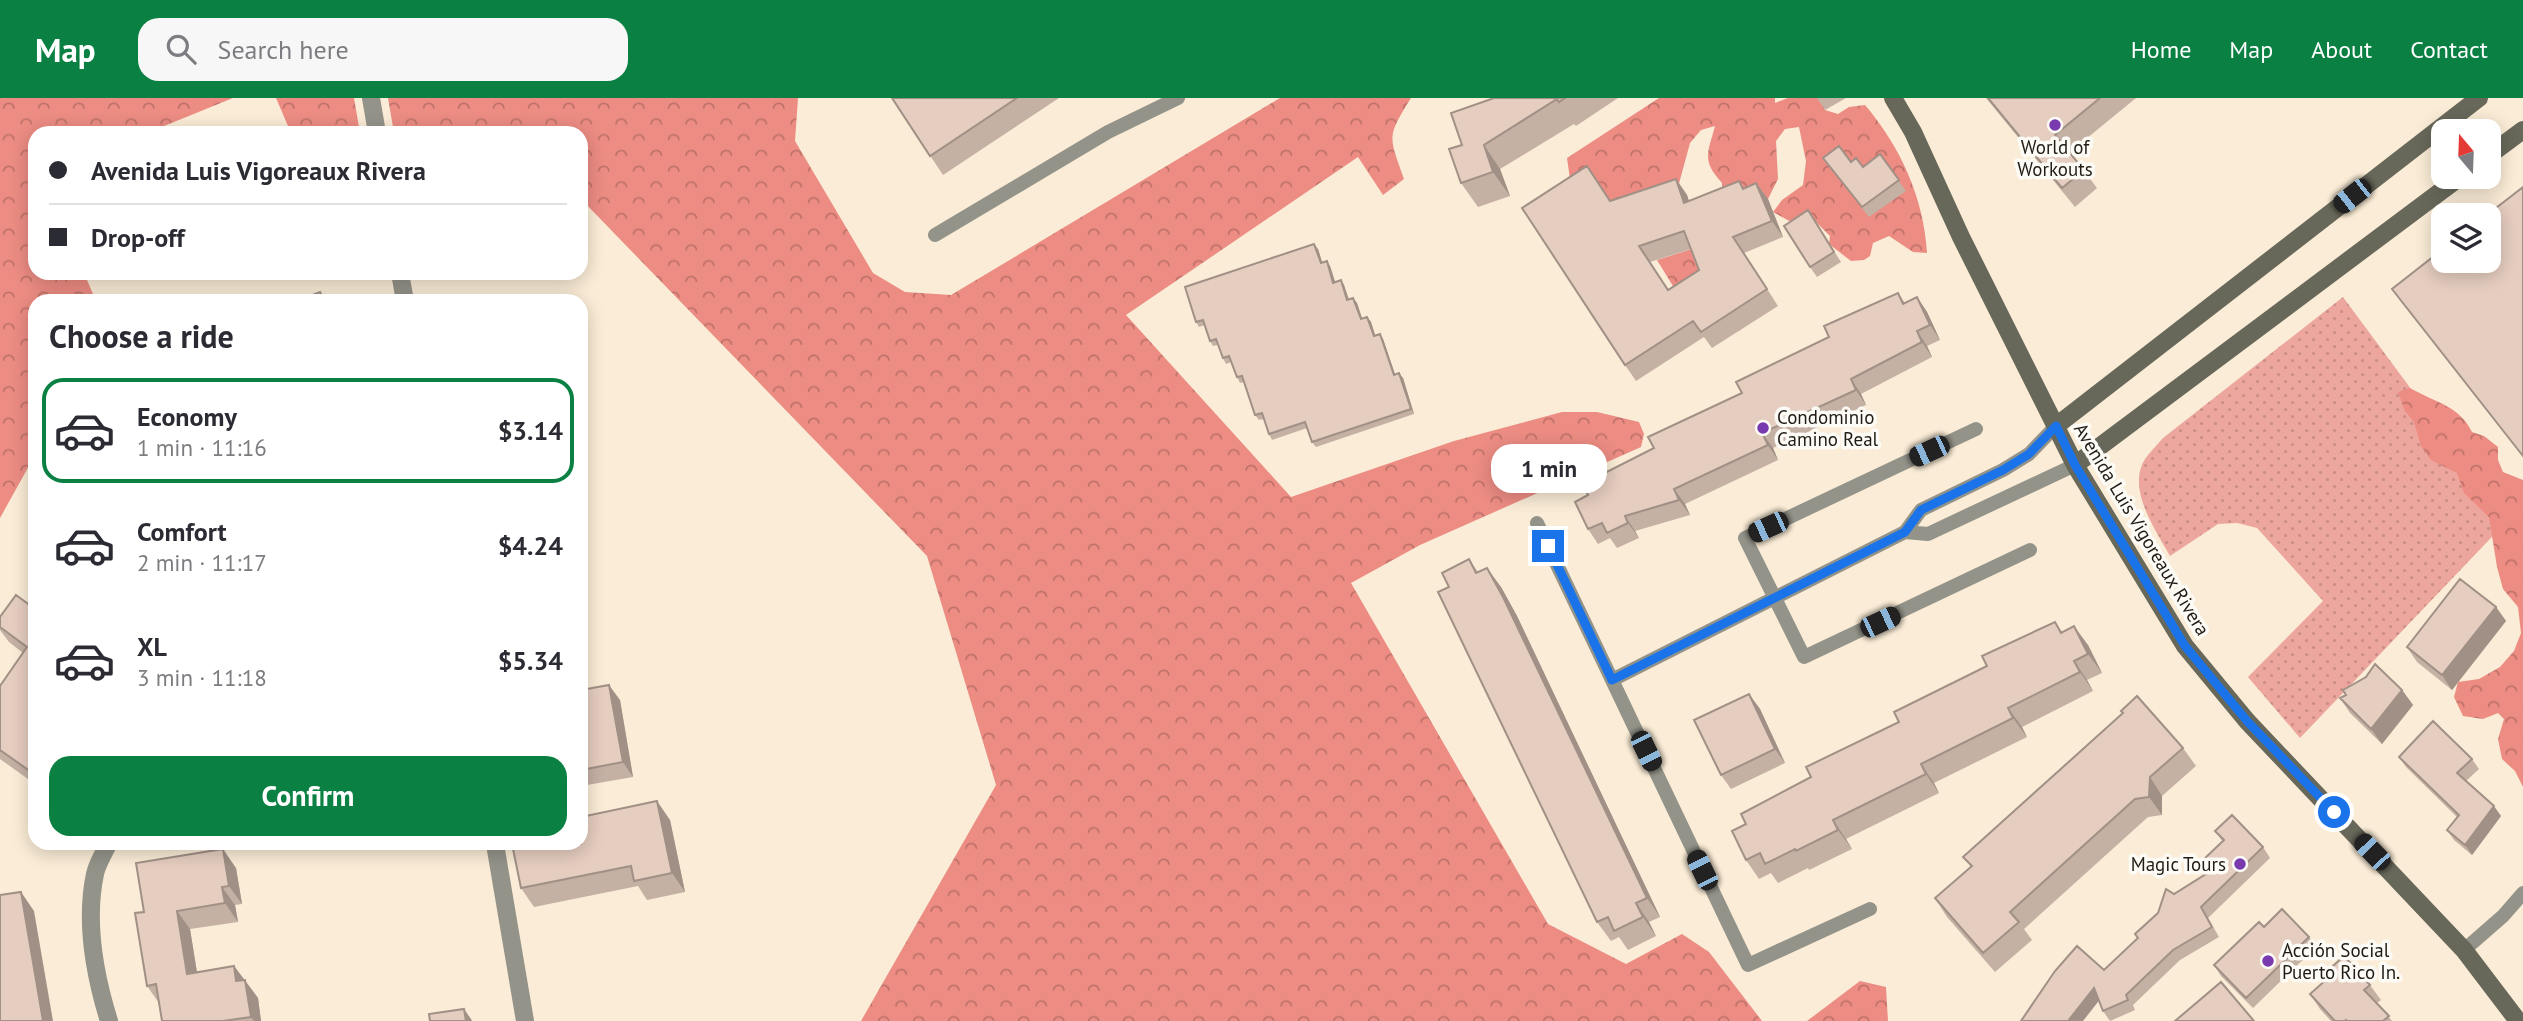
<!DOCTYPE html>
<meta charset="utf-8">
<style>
body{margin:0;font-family:"PT Sans",sans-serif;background:#f7f7f7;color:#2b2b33;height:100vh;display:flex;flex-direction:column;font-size:26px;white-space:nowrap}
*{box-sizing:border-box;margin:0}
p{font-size:23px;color:#7c7c81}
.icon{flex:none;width:38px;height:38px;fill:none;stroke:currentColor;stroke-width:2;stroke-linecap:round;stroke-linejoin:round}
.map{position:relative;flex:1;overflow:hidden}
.drawer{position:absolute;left:28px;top:196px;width:560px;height:556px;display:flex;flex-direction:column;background:#fff;border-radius:21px;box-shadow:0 4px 18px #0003}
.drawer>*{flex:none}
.banner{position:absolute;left:28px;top:28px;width:560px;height:154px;border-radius:21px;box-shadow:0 4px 18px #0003;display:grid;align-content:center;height:154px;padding:0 21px;background:#fff}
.needle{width:46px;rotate:341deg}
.buttons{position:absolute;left:2431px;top:21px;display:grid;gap:14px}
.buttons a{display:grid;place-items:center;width:70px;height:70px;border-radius:14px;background:#fff;box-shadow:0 4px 18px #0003;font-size:35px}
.end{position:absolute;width:32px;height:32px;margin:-16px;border:9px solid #1a73e8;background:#fff;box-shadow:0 0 0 4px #fff}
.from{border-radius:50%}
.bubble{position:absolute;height:49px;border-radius:21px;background:#fff;box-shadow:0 4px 18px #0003;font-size:23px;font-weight:800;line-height:49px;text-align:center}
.car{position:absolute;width:21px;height:42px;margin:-21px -10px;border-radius:9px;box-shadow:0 0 5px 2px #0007;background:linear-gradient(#222 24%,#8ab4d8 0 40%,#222 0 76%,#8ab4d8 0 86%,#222 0)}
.banner b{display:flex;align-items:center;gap:24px;height:66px;font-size:26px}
.banner b+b{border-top:2px solid #e1e1e2}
.banner i{width:18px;height:18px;background:#2b2b33}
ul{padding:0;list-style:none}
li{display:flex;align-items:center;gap:21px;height:105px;margin:0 14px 10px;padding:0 7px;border:4px solid transparent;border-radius:21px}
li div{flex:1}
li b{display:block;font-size:26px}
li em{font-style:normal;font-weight:800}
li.current{border-color:#0b8043}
li>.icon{width:63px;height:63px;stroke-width:1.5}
h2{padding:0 21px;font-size:32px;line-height:84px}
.cta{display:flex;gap:14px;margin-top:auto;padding:14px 21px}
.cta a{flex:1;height:80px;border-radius:21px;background:#0b8043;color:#fff;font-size:28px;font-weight:800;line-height:80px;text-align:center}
header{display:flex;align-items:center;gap:42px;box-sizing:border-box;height:98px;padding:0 35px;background:#0b8043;color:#fff}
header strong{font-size:33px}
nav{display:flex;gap:38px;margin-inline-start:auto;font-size:24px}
.search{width:490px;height:63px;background:#f7f7f7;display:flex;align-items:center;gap:18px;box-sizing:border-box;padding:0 24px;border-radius:21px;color:#7c7c81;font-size:26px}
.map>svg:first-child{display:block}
.grass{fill:url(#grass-dots)}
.forest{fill:url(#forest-crowns)}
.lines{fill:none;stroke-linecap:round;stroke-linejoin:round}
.lane{stroke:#939389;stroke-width:14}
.street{stroke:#939389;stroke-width:18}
.secondary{stroke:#68685a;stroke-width:18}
.wall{fill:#c5b0a4;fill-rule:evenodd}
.shaded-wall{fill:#a09086}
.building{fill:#e5cdbf;stroke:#a09086;stroke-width:2;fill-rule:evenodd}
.route{stroke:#1a73e8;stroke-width:9}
.poi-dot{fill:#793aaf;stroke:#fdfbf6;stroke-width:2.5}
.labels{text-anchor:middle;stroke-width:7;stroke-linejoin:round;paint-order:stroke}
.poi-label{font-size:19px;fill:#201b13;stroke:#fdfbf6;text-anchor:start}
.street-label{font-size:19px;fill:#201b13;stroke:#fdfbf6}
</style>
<header>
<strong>Map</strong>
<div class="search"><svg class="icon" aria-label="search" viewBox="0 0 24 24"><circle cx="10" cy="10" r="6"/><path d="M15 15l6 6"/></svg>Search here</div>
<nav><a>Home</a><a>Map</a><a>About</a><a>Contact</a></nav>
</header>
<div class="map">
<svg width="2523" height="923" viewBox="0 0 2523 923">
<defs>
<pattern id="grass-dots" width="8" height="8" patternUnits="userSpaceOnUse" patternTransform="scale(1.75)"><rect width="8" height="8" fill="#eda69e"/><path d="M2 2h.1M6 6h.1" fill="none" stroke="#cb8e87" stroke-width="1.8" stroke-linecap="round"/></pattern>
<pattern id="forest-crowns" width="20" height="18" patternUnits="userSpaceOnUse" patternTransform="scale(1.75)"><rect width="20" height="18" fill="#ec8c83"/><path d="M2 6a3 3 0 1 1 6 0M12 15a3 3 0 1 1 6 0" fill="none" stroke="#bf726a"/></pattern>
</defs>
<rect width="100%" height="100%" fill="#faecd6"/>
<!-- grass -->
<path class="grass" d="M2343,199L2508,422L2300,640L2248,579L2323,503L2257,430L2237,425L2218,426L2170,458C2156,432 2126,391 2145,361C2150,354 2157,347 2163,340Z"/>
<!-- forest -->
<path class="forest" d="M0,0H233L147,35H35V175H84L96,203H35V357L0,420Z
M276,0H354L360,35H291Z
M388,0H798L795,43L873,175L905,194L951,197L1280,0H1411C1386,40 1389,38 1404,81L1383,97L1358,59L1126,217L1291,399L1454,343L1562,314H1597L1639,324L1644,336L1641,349L1420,447L1351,485L1548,826L1626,866L1682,836L1709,854L1762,923H861L996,687L927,458L581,101V35H394Z
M1659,0H1775V5L1788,0H1819L1825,12L1838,16L1849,9L1865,7C1900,48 1924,100 1927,155L1913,154L1889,138L1873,145L1870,158L1864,162L1851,163L1829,146L1830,138L1815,123L1802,130L1773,114L1782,102L1803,87L1806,63L1799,29L1785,31L1776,43L1778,81L1768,101L1754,107L1722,99V85C1701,62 1708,55 1715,28L1701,32L1690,45L1677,93L1642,150L1597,83L1570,81L1567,60Z
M1695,150L1742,228L1740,233L1735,226L1684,206L1657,162Z
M2410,290C2434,304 2460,308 2472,334L2484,338L2498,349V362L2503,374L2523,382V689L2515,673L2502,661L2498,641L2504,621L2498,615L2483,621L2463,618L2454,599L2458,584L2479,581L2500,569L2514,553L2521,535L2518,509L2503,491L2497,469L2489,419L2464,395L2457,375L2431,362L2421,348L2414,324L2405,313L2398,294Z
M1860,883L1886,889L1888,923H1807Z"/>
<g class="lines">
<!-- lane -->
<path class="lane" d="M935,137L1108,34L1178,0
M2056,328L2029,356L2003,372L1921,412L1905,434L1928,436L2075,367
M1976,331L1745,440L1804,559L2030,452
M1537,425L1612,582
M1870,811L1748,867L1612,582L1905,434
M2464,852L2503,818L2523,795"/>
<!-- street -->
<path class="street" d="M371,0L377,35
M400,175L405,203
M108,746C104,755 97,766 95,776C85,823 95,878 109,923
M495,746L525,923"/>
<!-- secondary -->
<path class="secondary" d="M1893,0L1913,34L1961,139L2075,367L2185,548L2247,623L2464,852L2518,923
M2488,58L2523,32
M2056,328L2479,0
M2075,367L2460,79"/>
</g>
<!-- wall -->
<path class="wall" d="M892,0H1059L943,77Z
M1494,0H1618L1576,28L1574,26L1500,71L1510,98L1478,109L1461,85L1462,47Z
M1817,0H1846L1825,12Z
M1986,0H2136L2070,54L2097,90L2075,109Z
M1880,56L1906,93L1869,119L1823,60L1851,64L1863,69Z
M1676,81L1687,97L1689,103L1745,90L1756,85L1768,101L1783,139L1744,155L1778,208L1712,250L1704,239L1636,283L1625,267L1610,103ZM1691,151L1699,172L1668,192L1650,164Z
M2523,89V359L2402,205L2392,191Z
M1808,112L1841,164L1817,179L1810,169Z
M1318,151L1322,165L1330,168L1335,184L1341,182L1344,187L1349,201L1353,200L1357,205L1362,221L1367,219L1371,224L1375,237L1380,236L1383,241L1395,277L1403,280L1414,316L1316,349L1312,344L1307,330L1272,342L1269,336L1264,321L1259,322L1255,317L1244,284L1240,285L1237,279L1231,264L1226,266L1223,260L1218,247L1213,248L1210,243L1205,227L1199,229L1196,224Z
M1898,195L1905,205L1917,199L1927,214L1940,242L1927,248L1932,259L1861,296L1866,307L1773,350L1778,362L1685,406L1690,417L1635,433L1639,440L1617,450L1610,440L1598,446L1588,431V397L1654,350L1829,239Z
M1469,461L1478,474L1501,489L1517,518L1660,819L1649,824L1656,838L1628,852L1619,839L1611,843L1597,824L1449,489Z
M2496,509L2506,523L2452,592L2417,564L2407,549Z
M35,511V686L0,661V588L23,555L9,544L0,532V519Z
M2055,524L2062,534L2088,547L2102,575L2087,582L2093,593L2022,629L2027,639L1934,685L1939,695L1846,741L1852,751L1809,772L1808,770L1778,785L1771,775L1759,781L1746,762V726L1811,679Z
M2366,579L2402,592L2413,607L2382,646L2350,615L2340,600L2346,597Z
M581,592L620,602L633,679L581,688Z
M1749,596L1760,611L1785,665L1731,691L1721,677Z
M2183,650L2196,668L2162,698V717L2148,719L2024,831L2032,842L1995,874L1947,819L1935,800L1971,769L1963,759Z
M2399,659L2472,661L2479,671L2466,683L2501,718L2472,757L2454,742L2447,732L2457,719L2406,669Z
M670,722L685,794L647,802L638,788L534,809L521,790Z
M2215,733L2263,749L2270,760L2208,820L2219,839L2180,862L2133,907L2135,912L2110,923L2103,913L2099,903L2104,872L2137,840L2135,836L2158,815L2174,796L2208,775L2202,767L2223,744Z
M236,770L242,806L235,807L238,824L190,831L197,874L234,868L258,900L261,923H162L159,905L147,888L144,814Z
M2264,829L2309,839L2316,849L2253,910L2221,878L2214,867Z
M2323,877L2370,887L2381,902L2377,905L2392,923H2331L2320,911L2310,896L2326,882Z"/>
<!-- shaded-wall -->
<path class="shaded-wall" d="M1484,47L1500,71L1510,98L1493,74Z
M1676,81L1687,97L1695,122L1684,105Z
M1756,85L1768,101L1783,139L1772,123Z
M1314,146L1318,151L1324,170L1321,165Z
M1327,163L1330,168L1337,190L1333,185Z
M1341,182L1344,187L1350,207L1347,202Z
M1917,199L1927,214L1940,242L1930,227Z
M1353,200L1357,205L1364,226L1361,221Z
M1367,219L1371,224L1377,243L1374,238Z
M1917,233L1927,248L1932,259L1922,244Z
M1380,236L1383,241L1397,282L1394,277Z
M1399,275L1403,280L1414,316L1411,311Z
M1851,281L1861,296L1866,307L1856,292Z
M1762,335L1773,350L1778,362L1768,347Z
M1674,391L1685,406L1690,417L1679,402Z
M1625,418L1635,433L1639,440L1628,425Z
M1487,470L1501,489L1517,518L1660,819L1647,800Z
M2496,509L2506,523L2452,592L2442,577Z
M2074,528L2088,547L2102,575L2088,556Z
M2074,563L2087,582L2093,593L2080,574Z
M609,587L620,602L633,679L623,664Z
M2402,592L2413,607L2382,646L2371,631Z
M1749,596L1760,611L1785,665L1775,651Z
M2008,610L2022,629L2027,639L2013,620Z
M1921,666L1934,685L1939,695L1926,676Z
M2150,679L2162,698V717L2149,699Z
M657,703L670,722L685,794L672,775Z
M2494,708L2501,718L2472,757L2465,747Z
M1833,722L1846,741L1852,751L1838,732Z
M223,751L236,770L242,806L229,788Z
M222,789L235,807L238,824L225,805Z
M21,794L34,813L53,923H43Z
M1636,805L1649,824L1656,838L1643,819Z
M177,813L190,831L200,894L187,876Z
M234,868L258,900L261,923H254L251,919L236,883Z
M2094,890L2101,900L2083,923H2068Z
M464,911L471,921L472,923H466Z"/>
<!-- building -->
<path class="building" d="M892,0H1017L930,58Z
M1494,0H1565L1559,4L1557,1L1484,47L1493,74L1461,85L1449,51L1462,47L1451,15Z
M1988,0H2100L2055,37L2084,72L2062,90Z
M1839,48L1851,64L1856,60L1863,69L1880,56L1899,82L1862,109L1823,60Z
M1587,68L1610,103L1676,81L1684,105L1739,83L1743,91L1756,85L1772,123L1733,139L1767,191L1701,234L1693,223L1625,267L1522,110ZM1684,133L1699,172L1668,192L1639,148Z
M2523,89V358L2392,191L2443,151V163H2488V117H2487Z
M1808,112L1834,154L1810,169L1784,128Z
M1314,146L1321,165L1327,163L1333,185L1341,182L1347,202L1353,200L1361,221L1367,219L1374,238L1380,236L1394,277L1399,275L1411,311L1312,344L1305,324L1269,336L1262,315L1255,317L1242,278L1237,279L1229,258L1223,260L1216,241L1210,243L1203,222L1196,224L1185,189Z
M320,194L324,203H297Z
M1898,195L1903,206L1917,199L1930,227L1917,233L1922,244L1851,281L1856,292L1762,335L1768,347L1674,391L1679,402L1625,418L1628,425L1607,435L1602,425L1588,431L1575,404L1588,397L1583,386L1654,350L1648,339L1742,295L1736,284L1829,239L1824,228Z
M1469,461L1476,475L1487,470L1503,499L1647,800L1636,805L1643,819L1614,833L1608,819L1597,824L1438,494L1449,489L1442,475Z
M2460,481L2496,509L2442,577L2407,549Z
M16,497L35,511V674L34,676L0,652V588L27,549L0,529V519Z
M2055,524L2061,535L2074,528L2088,556L2074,563L2080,574L2008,610L2013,620L1921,666L1926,676L1833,722L1838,732L1796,753L1795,751L1765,766L1760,755L1746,762L1732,733L1746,726L1741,716L1811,679L1806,669L1899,624L1894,614L1987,568L1982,558Z
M2375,566L2402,592L2371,631L2340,600L2346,597L2343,592L2366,579Z
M609,587L623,664L581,672V592Z
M1749,596L1775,651L1721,677L1694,622Z
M2137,598L2183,650L2150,679L2149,699L2135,701L2010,814L2019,824L1983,855L1935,800L1972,768L1963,759L2123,615L2121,613Z
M2433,623L2472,661L2457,675L2494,708L2465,747L2447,732L2459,717L2399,659Z
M657,703L672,775L634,783L631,768L521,790L512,746H581V719Z
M2232,717L2263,749L2201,809L2212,829L2173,852L2126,897L2128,902L2103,913L2094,890L2068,923H2021L2055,873L2077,848L2104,872L2138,840L2135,836L2158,815L2166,791L2174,796L2209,774L2202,767L2203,762L2224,742L2215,733Z
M223,751L229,788L222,789L225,805L177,813L187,876L234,868L236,883L245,882L251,919L223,923H162L156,886L147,888L135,815L144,814L136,765Z
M21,794L43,923H0V797Z
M2282,811L2309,839L2246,900L2214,867L2259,824L2264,829Z
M2344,858L2370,887L2364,892L2389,918L2383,923H2347L2346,922L2345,923H2335L2310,896L2327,881L2323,877Z
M2221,884L2254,923H2175Z
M464,911L466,923H430L429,916Z"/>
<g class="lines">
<!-- route -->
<path class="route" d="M1548,448L1612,582L1905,434L1921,412L2003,372L2029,356L2056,328L2075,367L2185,548L2247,623L2334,714"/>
</g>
<!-- markers -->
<g class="poi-dot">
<circle cx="2055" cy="27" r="7"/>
<circle cx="1763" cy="330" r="7"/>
<circle cx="2240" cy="766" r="7"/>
<circle cx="2268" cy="863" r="7"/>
</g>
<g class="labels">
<!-- poi labels -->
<g class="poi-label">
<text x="2055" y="56" text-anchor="middle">World of<tspan x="2055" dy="22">Workouts</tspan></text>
<text x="1777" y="326">Condominio<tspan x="1777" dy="22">Camino Real</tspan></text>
<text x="2226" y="773" text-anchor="end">Magic Tours</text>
<text x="2282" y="859">Acción Social<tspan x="2282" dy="22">Puerto Rico In.</tspan></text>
</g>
<!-- street labels -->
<g class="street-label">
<text transform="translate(2142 431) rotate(59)" y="7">Avenida Luis Vigoreaux Rivera</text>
</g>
</g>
</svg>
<div class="buttons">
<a><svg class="needle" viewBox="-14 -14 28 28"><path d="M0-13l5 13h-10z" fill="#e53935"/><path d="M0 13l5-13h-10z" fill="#7c7c81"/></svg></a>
<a><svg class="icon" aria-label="layers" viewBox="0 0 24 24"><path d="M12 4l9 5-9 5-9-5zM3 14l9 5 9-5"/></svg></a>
</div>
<i class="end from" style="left:2334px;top:714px"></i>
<i class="end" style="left:1548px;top:448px"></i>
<div class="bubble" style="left:1491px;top:346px;width:116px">1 min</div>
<i class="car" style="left:2352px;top:98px;rotate:232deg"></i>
<i class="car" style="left:1929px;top:353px;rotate:245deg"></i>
<i class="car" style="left:1768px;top:429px;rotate:245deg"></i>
<i class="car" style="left:1880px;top:524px;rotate:65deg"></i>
<i class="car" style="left:1646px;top:653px;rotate:154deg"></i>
<i class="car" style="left:2372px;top:754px;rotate:316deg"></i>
<i class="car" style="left:1702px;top:772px;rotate:334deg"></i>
<div class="banner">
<b><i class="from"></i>Avenida Luis Vigoreaux Rivera</b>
<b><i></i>Drop-off</b>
</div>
<section class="drawer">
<h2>Choose a ride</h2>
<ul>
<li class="current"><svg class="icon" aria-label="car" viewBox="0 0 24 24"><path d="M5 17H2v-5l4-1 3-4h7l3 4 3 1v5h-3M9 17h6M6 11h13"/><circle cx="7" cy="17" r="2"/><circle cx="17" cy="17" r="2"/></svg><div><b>Economy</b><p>1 min · 11:16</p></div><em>$3.14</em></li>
<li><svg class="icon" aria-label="car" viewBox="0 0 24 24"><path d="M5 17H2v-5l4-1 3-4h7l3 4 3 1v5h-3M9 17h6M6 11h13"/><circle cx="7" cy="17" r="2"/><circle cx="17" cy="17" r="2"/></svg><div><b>Comfort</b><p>2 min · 11:17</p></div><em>$4.24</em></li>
<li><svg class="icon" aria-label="car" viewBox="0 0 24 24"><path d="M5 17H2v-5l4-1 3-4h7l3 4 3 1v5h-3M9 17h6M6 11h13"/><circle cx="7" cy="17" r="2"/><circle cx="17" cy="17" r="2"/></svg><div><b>XL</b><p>3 min · 11:18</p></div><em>$5.34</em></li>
</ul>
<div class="cta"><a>Confirm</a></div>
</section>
</div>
